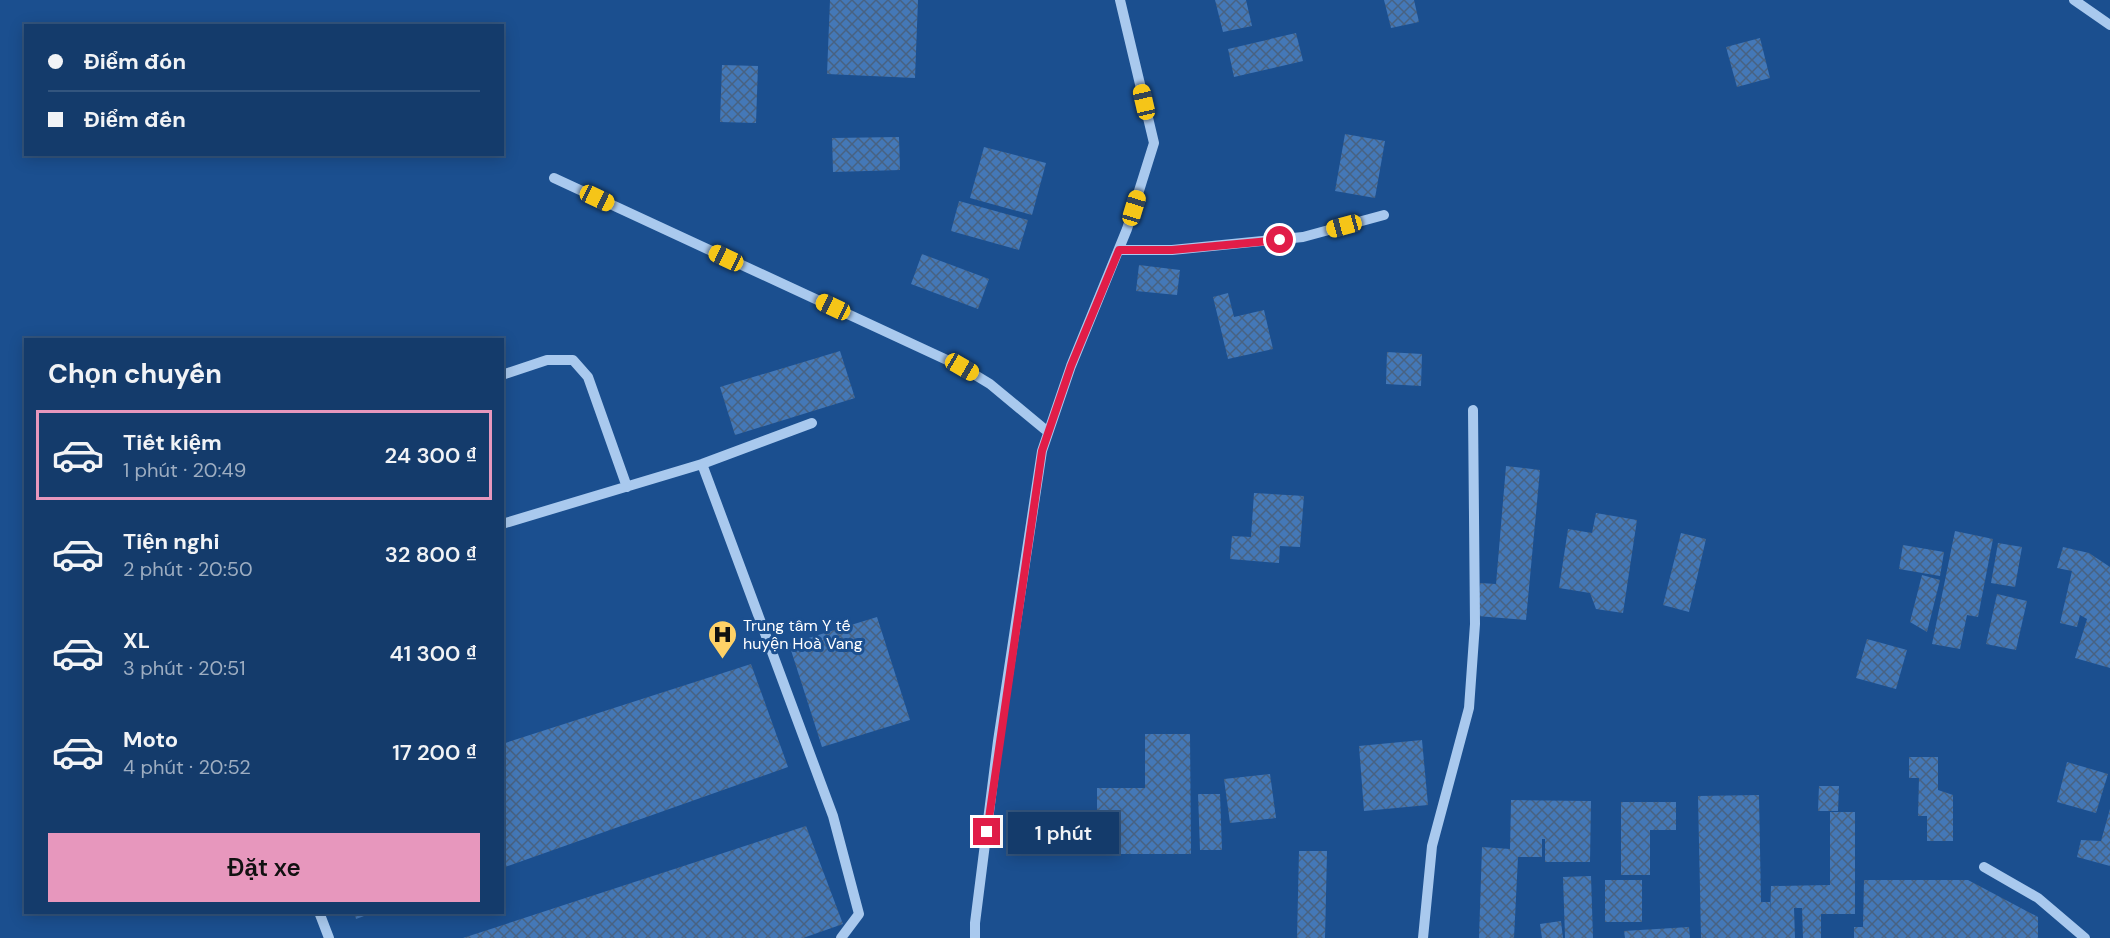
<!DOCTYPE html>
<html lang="vi">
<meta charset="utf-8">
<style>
body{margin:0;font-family:"DM Sans",sans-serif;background:#1d4271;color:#f1f3f6;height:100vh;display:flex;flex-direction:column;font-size:22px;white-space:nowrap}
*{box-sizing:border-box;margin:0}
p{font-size:20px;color:#9dadc1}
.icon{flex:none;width:33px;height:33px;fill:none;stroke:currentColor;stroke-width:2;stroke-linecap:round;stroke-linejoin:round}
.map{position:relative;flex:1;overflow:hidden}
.panel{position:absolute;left:24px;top:338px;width:480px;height:576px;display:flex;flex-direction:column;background:#143b6b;border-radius:0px;box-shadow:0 3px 15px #0003,0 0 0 2px #33557e}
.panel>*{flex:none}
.banner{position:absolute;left:24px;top:24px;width:480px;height:132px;border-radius:0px;box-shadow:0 3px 15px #0003,0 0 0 2px #33557e;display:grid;align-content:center;height:132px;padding:0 24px;background:#143b6b}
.end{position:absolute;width:27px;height:27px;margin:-14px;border:8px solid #e11d48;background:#fff;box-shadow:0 0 0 3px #fff}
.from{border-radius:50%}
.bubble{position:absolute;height:42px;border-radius:0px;background:#143b6b;box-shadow:0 3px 15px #0003,0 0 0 2px #33557e;font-size:20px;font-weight:600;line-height:42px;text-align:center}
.car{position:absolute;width:18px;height:36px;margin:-18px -9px;border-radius:8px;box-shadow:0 0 4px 2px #0007;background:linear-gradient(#f5c518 24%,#345 0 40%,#f5c518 0 76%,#345 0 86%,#f5c518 0)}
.banner b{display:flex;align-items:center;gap:21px;height:57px;font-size:22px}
.banner b+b{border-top:2px solid #33557e}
.banner i{width:15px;height:15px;background:#f1f3f6}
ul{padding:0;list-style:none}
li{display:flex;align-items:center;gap:18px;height:90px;margin:0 12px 9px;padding:0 12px;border:3px solid transparent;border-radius:0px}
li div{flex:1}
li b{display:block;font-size:22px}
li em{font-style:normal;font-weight:600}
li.current{border-color:#e797bd}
li>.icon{width:54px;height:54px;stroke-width:1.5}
h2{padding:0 24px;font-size:27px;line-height:72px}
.button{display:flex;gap:12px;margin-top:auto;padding:12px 24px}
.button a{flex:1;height:69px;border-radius:0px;background:#e797bd;color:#111;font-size:24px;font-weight:600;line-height:69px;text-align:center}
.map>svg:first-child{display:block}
.building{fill:url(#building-cross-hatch)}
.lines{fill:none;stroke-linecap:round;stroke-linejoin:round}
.minor{stroke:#a9c9ee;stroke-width:10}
.route{stroke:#e11d48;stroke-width:8}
.labels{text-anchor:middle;stroke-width:6;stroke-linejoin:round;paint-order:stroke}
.poi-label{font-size:16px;fill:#fff;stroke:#1b4f8f;text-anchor:start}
</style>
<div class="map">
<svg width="2110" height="938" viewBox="0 0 2110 938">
<defs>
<pattern id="building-cross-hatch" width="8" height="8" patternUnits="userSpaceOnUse" patternTransform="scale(1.5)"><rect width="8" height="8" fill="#4478b7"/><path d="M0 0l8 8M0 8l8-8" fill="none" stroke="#486282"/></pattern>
</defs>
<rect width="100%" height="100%" fill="#1b4f8f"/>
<!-- building -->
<path class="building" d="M830,0H918L915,78L827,74Z
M1215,0H1246L1252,26L1223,32Z
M1384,0H1414L1419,22L1391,28Z
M1296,33L1303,61L1234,77L1228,49Z
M1760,38L1770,78L1737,87L1726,47Z
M722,65L758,66L756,123L720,122Z
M1345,134L1385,141L1375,198L1335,191Z
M899,137L900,170L833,172L832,138Z
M984,147L1046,163L1032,215L970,198Z
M959,201L1028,220L1019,250L951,231Z
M922,254L989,279L978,309L911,284Z
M1139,265L1180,270L1177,295L1136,291Z
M1228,293L1234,317L1264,310L1273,349L1228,359L1213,297Z
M840,351L855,398L735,435L720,387Z
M1387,352L1422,354L1421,386L1386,384Z
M1506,466L1540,470L1526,620L1477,616L1480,583L1496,584Z
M1254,493L1304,496L1300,547L1280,546L1279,563L1230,559L1232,536L1251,537Z
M1596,513L1637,520L1623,613L1596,609L1590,593L1559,588L1568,529L1592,533Z
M1955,531L1993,539L1978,617L1967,615L1960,649L1932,644Z
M1681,533L1706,539L1689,612L1663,605Z
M1998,543L2022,547L2015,587L1991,583Z
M1903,545L1944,552L1940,576L1899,569Z
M2063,547L2089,553L2110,567V668L2075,658L2087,619L2080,615L2077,627L2060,623L2072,571L2057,568Z
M1922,575L1940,580L1927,632L1910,622Z
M1997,594L2027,601L2016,650L1986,644Z
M877,617L910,720L822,747L789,644Z
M1867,639L1907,650L1896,689L1856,678Z
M751,664L788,767L502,868V744Z
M1145,734H1190L1191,854H1097V788H1145Z
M1422,740L1428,805L1364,811L1359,746Z
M1909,757H1938V790L1953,795V841H1927V816H1918L1919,778H1909Z
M2067,762L2108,774L2096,813L2057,802Z
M1270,774L1276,818L1230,823L1224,779Z
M1819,786H1839L1838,811H1818Z
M1198,794H1220L1222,850H1200Z
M1759,795L1761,902H1770V917L1771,886L1830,885V812H1855V914H1821V938H1803L1802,908H1794L1795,938H1701L1698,796Z
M1511,800L1591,801L1590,862H1545V839H1542V857H1518L1514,938H1479L1482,847L1510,849Z
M1621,802H1676V830H1650V875H1621Z
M2110,809V866L2077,857L2081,840L2101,841Z
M806,826L843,924L803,938H463Z
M1299,851H1327L1325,938H1297Z
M1591,876L1593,938H1565L1563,877Z
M1605,880H1642V922H1605Z
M1864,880H1968L2038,917V938H1854V927H1863Z
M354,912H375L356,919Z
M1561,921L1563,938H1542L1540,924Z
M1689,927L1690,938H1625L1624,931Z"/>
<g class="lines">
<!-- minor -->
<path class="minor" d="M2074,0L2110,25
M554,178L962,367L990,384L1048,432
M1119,250H1172L1303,237L1384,215
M502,375L547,360H573L588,377L627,487
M702,464L833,816L859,914L841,938
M502,524L702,464L812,423
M1984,867L2038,898L2085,938
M319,912L329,938
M975,938V923L998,741L1042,451L1071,366L1127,229L1154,143L1120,0
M1423,938L1432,846L1469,708L1475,624L1473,410"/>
</g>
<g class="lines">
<!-- route -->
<path class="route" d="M987,832L1042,451L1071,366L1119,250H1172L1280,240"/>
</g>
<!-- icons -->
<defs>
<symbol id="hospital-pin" viewBox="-11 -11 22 30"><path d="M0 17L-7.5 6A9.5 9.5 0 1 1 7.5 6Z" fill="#ffd166" stroke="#1b4f8f"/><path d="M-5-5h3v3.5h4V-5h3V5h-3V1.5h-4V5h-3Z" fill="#111"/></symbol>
</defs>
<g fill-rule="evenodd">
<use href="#hospital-pin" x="706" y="618" width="33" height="45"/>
</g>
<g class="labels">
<!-- poi labels -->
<g class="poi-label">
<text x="743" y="631">Trung tâm Y tế<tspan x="743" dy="18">huyện Hoà Vang</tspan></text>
</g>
</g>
</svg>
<i class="end from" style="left:1280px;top:240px"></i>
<i class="end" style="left:987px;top:832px"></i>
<div class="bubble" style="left:1008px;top:812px;width:111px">1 phút</div>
<i class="car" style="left:1144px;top:102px;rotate:347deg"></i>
<i class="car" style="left:597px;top:198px;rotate:115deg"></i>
<i class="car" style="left:1134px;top:208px;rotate:17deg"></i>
<i class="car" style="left:1344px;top:226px;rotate:255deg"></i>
<i class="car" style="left:726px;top:258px;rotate:295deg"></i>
<i class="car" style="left:833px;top:307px;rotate:295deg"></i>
<i class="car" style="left:962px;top:367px;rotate:120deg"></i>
<div class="banner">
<b><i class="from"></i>Điểm đón</b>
<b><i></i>Điểm đến</b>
</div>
<section class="panel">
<h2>Chọn chuyến</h2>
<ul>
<li class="current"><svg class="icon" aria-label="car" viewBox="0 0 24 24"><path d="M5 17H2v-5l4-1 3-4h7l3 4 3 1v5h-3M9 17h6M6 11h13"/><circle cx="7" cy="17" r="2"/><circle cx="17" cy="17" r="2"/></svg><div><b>Tiết kiệm</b><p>1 phút · 20:49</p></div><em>24 300 ₫</em></li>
<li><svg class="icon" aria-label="car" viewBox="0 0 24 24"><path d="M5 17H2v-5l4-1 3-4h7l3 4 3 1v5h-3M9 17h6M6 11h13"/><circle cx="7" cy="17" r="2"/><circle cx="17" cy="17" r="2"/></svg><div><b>Tiện nghi</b><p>2 phút · 20:50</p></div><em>32 800 ₫</em></li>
<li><svg class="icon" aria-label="car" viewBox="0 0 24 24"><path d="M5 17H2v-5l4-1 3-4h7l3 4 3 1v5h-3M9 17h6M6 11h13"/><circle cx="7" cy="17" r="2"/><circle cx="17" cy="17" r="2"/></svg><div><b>XL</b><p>3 phút · 20:51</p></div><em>41 300 ₫</em></li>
<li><svg class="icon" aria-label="car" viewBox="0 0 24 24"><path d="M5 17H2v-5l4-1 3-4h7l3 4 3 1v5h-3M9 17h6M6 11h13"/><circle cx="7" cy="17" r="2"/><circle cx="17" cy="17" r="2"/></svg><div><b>Moto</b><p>4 phút · 20:52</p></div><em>17 200 ₫</em></li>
</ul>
<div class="button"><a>Đặt xe</a></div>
</section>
</div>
